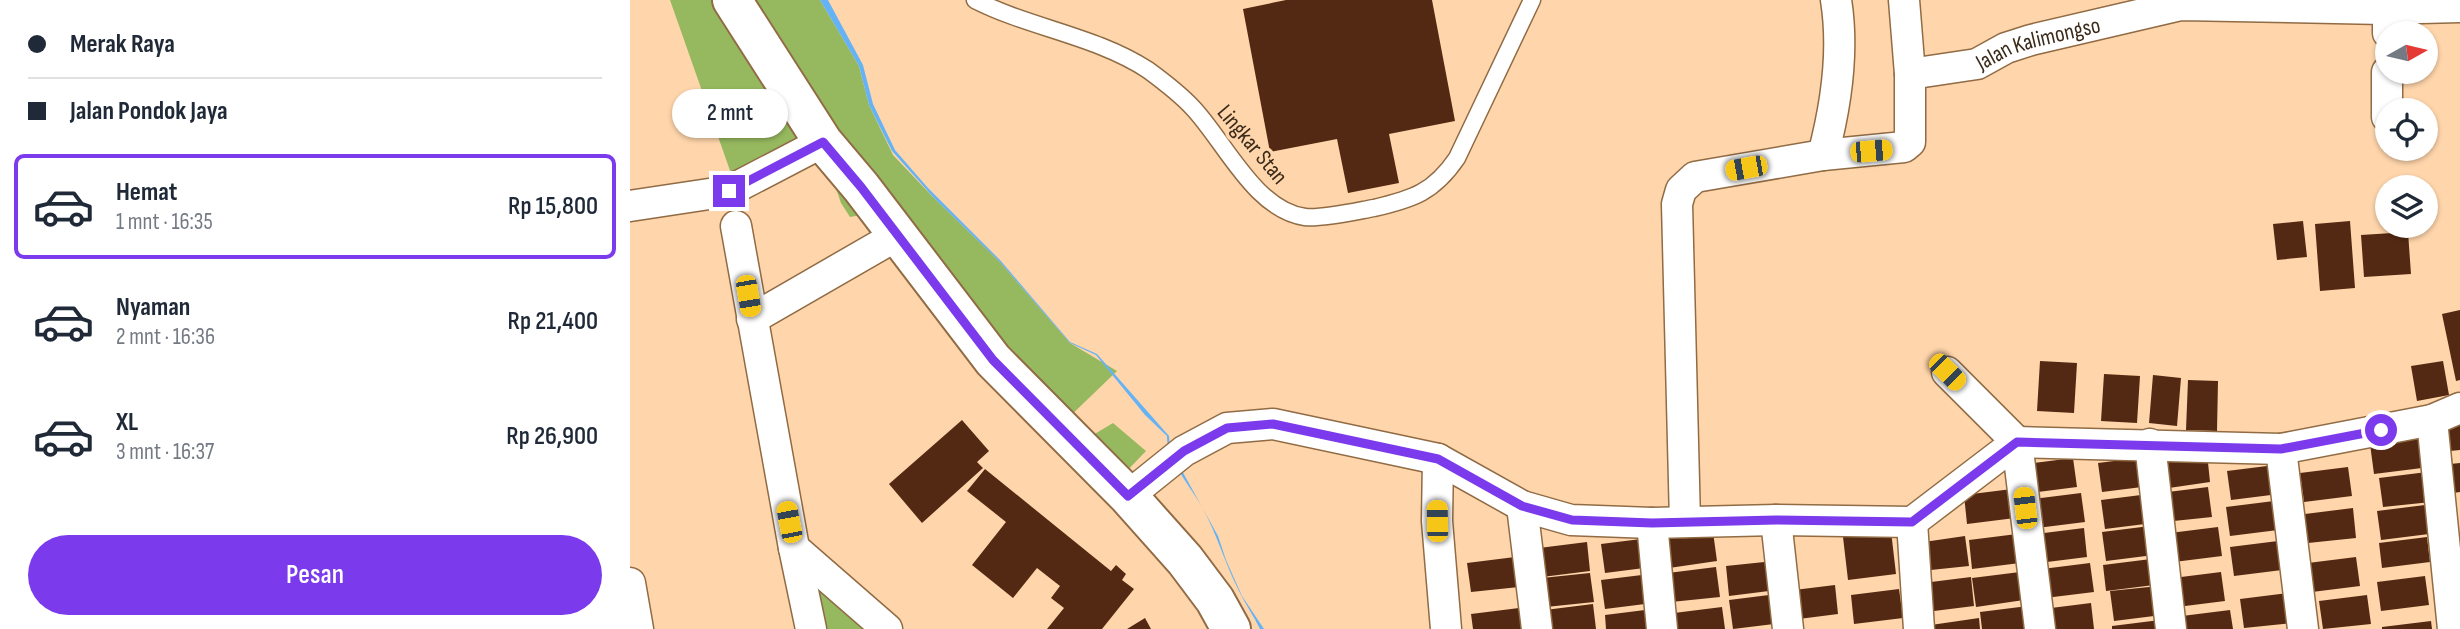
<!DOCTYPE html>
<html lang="id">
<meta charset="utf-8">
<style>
body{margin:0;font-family:"Sofia Sans Condensed",sans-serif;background:#f6f6f7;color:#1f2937;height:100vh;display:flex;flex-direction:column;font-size:26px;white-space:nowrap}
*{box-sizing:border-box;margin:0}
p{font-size:23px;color:#747a83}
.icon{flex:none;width:38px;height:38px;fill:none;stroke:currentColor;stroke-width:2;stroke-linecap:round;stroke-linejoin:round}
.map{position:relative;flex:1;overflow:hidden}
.sheet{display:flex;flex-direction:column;background:#fff;width:630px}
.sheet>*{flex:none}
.banner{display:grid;align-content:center;height:154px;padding:0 28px;background:#fff}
.needle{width:46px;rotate:82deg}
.buttons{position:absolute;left:1745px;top:21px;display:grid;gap:14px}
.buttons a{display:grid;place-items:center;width:63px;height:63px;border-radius:50%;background:#fff;box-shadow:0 2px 5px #0004;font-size:35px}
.end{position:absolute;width:32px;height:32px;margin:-16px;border:9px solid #7c3aed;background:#fff;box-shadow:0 0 0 4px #fff}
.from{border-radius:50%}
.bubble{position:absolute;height:49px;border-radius:24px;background:#fff;box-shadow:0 2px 5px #0004;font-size:23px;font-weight:600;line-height:49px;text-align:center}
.car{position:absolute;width:21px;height:42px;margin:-21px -10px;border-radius:9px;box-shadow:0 0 5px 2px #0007;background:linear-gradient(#f5c518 24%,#345 0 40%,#f5c518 0 76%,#345 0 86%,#f5c518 0)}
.banner b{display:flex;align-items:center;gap:24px;height:66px;font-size:26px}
.banner b+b{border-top:2px solid #e0e1e3}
.banner i{width:18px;height:18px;background:#1f2937}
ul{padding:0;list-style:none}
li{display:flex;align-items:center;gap:21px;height:105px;margin:0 14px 10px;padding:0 14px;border:4px solid transparent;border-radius:10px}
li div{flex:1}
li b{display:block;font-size:26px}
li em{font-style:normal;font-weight:600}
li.on{border-color:#7c3aed}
li>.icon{width:63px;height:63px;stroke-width:1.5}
.primary-button{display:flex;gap:14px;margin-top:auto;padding:14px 28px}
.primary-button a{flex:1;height:80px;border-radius:42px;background:#7c3aed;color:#fff;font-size:28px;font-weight:600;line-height:80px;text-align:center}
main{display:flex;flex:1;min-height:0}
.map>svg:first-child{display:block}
.green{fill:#96b95f}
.water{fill:#65b3f7}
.building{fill:#542913}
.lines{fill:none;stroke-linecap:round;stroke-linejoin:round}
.lane-casing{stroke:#906b44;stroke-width:19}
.street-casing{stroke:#906b44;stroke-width:33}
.secondary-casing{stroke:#906b44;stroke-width:42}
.lane{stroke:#fff;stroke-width:16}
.street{stroke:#fff;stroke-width:30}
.secondary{stroke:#fff;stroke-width:38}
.route{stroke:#7c3aed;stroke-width:9}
.labels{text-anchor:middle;stroke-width:7;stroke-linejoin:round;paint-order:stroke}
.street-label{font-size:23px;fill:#3b2b1b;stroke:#ffd5ab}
</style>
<main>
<section class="sheet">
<div class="banner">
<b><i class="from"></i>Merak Raya</b>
<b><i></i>Jalan Pondok Jaya</b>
</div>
<ul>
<li class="on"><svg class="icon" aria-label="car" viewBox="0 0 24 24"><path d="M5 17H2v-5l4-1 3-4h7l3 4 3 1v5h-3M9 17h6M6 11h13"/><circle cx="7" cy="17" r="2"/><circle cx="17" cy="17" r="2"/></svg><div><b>Hemat</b><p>1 mnt · 16:35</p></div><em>Rp 15,800</em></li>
<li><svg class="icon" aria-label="car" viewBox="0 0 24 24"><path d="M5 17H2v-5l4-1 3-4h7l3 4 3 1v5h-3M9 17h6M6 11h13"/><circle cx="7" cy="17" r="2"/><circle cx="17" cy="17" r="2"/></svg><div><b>Nyaman</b><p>2 mnt · 16:36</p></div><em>Rp 21,400</em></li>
<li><svg class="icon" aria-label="car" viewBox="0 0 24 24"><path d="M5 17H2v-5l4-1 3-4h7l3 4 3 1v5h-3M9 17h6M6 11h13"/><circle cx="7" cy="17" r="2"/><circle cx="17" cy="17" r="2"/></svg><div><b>XL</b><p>3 mnt · 16:37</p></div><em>Rp 26,900</em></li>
</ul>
<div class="primary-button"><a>Pesan</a></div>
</section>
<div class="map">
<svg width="1830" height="629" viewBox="0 0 1830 629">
<rect width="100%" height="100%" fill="#ffd5ab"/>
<!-- green -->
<path class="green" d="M40,0H190L229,66L239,105L263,155L302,196L369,261L440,343L487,371L433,423L231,215L220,217L211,203L192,148L110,199Z
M483,423L516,451L492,476L453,441Z
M164,548L257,629H181Z"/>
<!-- water -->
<path class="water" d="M190,0H198L233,65L243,104L265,150L298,188L370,260L440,342L467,354L539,436L540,449L588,536L596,560L612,596L634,629H630C624,616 615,604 609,591C595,564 587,534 572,507C561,487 536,459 537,436L515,415L466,355L440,343L369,261L304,198L262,151L239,105L229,66Z"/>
<!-- building -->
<path class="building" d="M656,0H802L825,121L759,134L769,183L718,193L707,139L640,152L613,9Z
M1673,221L1677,257L1647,260L1643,224Z
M1720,221L1725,288L1690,291L1685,224Z
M1778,232L1781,274L1734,277L1731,235Z
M1830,310V380L1826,381L1812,314Z
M1410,361L1447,363L1444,413L1407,411Z
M1813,361L1819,395L1787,401L1781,366Z
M1474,374L1510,376L1507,423L1471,421Z
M1523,375L1551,378L1547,426L1519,423Z
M1558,380L1588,381L1587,431L1556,430Z
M332,420L359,451L347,462L353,468L292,523L259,484Z
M1830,420V450L1820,451L1817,422Z
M1788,439L1792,468L1744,474L1740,444Z
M1577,453L1580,482L1532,489L1529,459Z
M1516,457L1520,486L1472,492L1468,463Z
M1443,458L1447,487L1399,493L1395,464Z
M1830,463V492L1823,493L1820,464Z
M1645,465L1649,494L1601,500L1597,471Z
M1718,467L1722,496L1674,502L1670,473Z
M355,469L481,571L486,565L496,574L492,580L504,589L472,629H417L434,608L421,598L430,586L407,568L383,598L342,565L376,522L337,491Z
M1797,472L1801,502L1753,507L1749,478Z
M1578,487L1582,517L1534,522L1530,493Z
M1382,489L1385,518L1337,524L1334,495Z
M1451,493L1455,522L1407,528L1403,499Z
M1519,494L1523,523L1475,529L1471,500Z
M1644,501L1648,530L1600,536L1596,507Z
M1795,505L1799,534L1751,540L1747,511Z
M1723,508L1726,538L1678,543L1675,514Z
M1520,526L1524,555L1476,561L1472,532Z
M1588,527L1592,556L1544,562L1540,533Z
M1454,528L1457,557L1409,563L1406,534Z
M1261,531L1266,574L1218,580L1213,537Z
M1083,532L1087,561L1039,568L1035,539Z
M1387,534L1390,563L1342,569L1339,540Z
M1335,536L1339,566L1291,571L1287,543Z
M1797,537L1800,562L1752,568L1749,543Z
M1019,538L1022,567L975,573L971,544Z
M1648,541L1652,570L1604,576L1600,547Z
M957,542L960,571L912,577L909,548Z
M885,557L889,587L841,592L837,563Z
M1726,557L1730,586L1682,592L1678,563Z
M1521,559L1524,585L1476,591L1473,565Z
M1144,561L1147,590L1099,596L1096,566Z
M1460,563L1464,592L1415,598L1412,569Z
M1086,567L1090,597L1041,602L1038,573Z
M1390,572L1394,600L1346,607L1342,578Z
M1591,572L1595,601L1547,607L1543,578Z
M960,573L964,602L916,607L912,578Z
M1020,574L1023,603L975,609L971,580Z
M1795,576L1799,605L1751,611L1747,582Z
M1341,577L1344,606L1296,612L1293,583Z
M1205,585L1208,614L1161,620L1156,591Z
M1529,586L1532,615L1484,621L1480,591Z
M1269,589L1273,618L1224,624L1221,595Z
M1658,593L1662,623L1614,628L1610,599Z
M1147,594L1151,623L1103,629L1099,600Z
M1737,595L1741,624L1693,629L1689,601Z
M1461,603L1464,629H1415L1413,609Z
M963,604L966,629H918L915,610Z
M1398,606L1401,629H1352L1350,612Z
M1092,607L1095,629H1046L1044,613Z
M889,608L891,629H843L841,614Z
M1023,609L1025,629H976L975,615Z
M1600,610L1603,629H1554L1552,616Z
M515,618L521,629H497Z
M1349,618L1350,629H1301V625Z
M1530,620L1531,629H1482V626Z
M1801,621L1802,629H1752V627Z"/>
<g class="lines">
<defs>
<path id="lane" d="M345,0C400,28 466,36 518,70C533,81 551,95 563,108C595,142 625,210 675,217C692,219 727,211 744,208C783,199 804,192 827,158L902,0"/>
<g id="street">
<path d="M1758,33V8"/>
<path id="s1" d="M1280,74L1347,64L1376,48L1401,40L1551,5L1753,9L1830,7"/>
<path d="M1757,117V72"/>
<path d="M1193,155L1274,147L1280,142V74L1274,0"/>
<path d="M0,206L99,191L193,142"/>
<path d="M106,226L164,548L181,629"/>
<path d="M122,319L266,236"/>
<path d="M1317,372L1387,442L1410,629"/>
<path d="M1802,420L1823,629"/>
<path d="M1520,444L1541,629"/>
<path d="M1651,449L1673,629"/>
<path d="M808,459L807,521L816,629"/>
<path d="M498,496L554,451L597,428L643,424L808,459L892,506L941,520L1022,523L1146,520L1282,522L1387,442L1651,449L1802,420L1830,408"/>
<path d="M892,506L907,629"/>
<path d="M1146,520L1158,629"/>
<path d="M1055,522L1047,204L1051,190L1065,177L1193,155C1206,106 1214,50 1206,0"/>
<path d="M1282,522L1289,629"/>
<path d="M1022,523L1032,629"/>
<path d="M164,548L257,629"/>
<path d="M0,583L8,629"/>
</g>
<path id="secondary" d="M102,0L193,142L231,187L363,360L498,496L555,560L585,600L601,629"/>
</defs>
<!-- lane casing -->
<use href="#lane" class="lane-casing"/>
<!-- street casing -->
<use href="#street" class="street-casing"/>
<!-- secondary casing -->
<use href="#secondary" class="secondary-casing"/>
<!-- lane -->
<use href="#lane" class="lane"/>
<!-- street -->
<use href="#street" class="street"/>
<!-- secondary -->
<use href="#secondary" class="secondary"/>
</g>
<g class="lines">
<!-- route -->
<path class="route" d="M99,191L193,142L231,187L363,360L498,496L554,451L597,428L643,424L808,459L892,506L942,520L1022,523L1146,520L1282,522L1387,442L1651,449L1751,430"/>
</g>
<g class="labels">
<!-- street labels -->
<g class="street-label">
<text dy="8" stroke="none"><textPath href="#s1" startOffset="133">Jalan Kalimongso</textPath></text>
<text transform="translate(623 144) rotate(50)" y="8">Lingkar Stan</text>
</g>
</g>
</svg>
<div class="buttons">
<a><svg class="needle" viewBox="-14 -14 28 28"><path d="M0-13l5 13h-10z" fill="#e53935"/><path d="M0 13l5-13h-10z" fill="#747a83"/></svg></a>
<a><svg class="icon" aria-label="locate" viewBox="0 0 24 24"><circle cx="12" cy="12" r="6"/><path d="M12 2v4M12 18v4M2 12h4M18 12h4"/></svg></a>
<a><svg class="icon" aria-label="layers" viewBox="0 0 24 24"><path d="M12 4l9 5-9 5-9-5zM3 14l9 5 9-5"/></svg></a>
</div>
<i class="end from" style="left:1751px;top:430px"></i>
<i class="end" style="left:99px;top:191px"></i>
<div class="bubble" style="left:42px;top:89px;width:116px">2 mnt</div>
<i class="car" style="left:1241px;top:151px;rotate:85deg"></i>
<i class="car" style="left:1116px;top:168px;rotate:260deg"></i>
<i class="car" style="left:118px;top:296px;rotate:170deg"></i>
<i class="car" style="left:1317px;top:372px;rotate:135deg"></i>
<i class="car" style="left:1395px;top:508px;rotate:353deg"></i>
<i class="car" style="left:807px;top:521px;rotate:359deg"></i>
<i class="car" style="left:159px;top:522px;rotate:349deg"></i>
</div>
</main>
